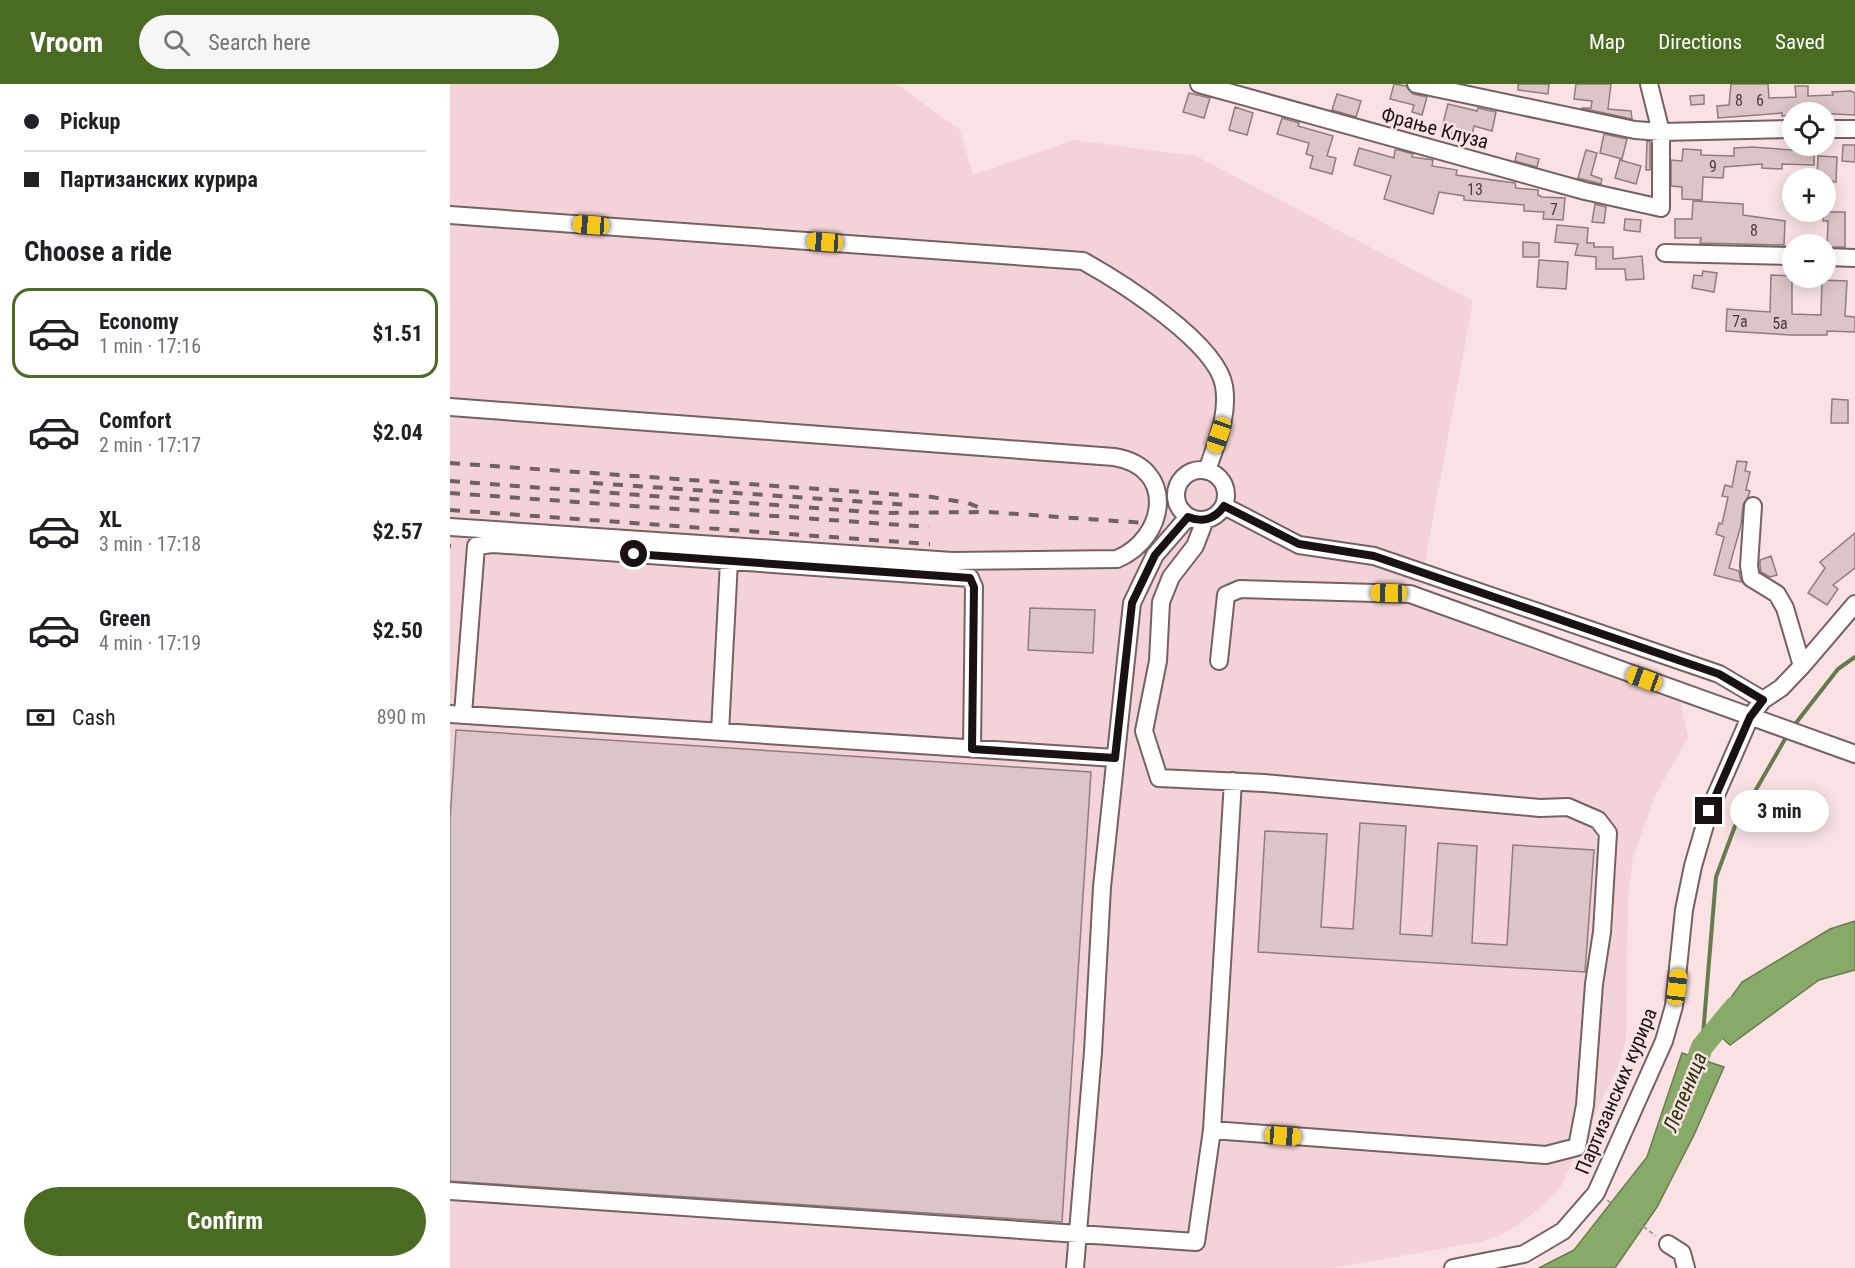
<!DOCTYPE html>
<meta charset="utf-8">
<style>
body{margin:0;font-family:"Roboto Condensed",sans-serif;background:#f6f6f6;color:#202124;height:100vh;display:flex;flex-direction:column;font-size:22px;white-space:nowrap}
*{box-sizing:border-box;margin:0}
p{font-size:20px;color:#757577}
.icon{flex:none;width:33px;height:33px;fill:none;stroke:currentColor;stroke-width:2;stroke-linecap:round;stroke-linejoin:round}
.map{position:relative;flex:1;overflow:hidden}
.drawer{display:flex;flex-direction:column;background:#fff;width:450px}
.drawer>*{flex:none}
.banner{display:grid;align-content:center;height:132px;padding:0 24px;background:#fff}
.fabs{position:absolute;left:1332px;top:18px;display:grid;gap:12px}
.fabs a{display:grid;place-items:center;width:54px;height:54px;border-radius:50%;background:#fff;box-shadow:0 3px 15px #0003;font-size:30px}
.end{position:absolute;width:27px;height:27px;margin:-14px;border:8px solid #191112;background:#fff;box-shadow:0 0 0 3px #fff}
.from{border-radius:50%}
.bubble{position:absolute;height:42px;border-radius:21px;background:#fff;box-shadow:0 3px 15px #0003;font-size:20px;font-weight:700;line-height:42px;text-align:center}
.car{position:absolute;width:18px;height:36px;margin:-18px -9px;border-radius:8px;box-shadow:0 0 4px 2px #0007;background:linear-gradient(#f5c518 24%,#345 0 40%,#f5c518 0 76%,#345 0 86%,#f5c518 0)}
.banner b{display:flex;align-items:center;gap:21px;height:57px;font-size:22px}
.banner b+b{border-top:2px solid #e0e0e0}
.banner i{width:15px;height:15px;background:#202124}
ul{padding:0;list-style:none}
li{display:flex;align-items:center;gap:18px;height:90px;margin:0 12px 9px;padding:0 12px;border:3px solid transparent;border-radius:18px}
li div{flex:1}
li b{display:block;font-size:22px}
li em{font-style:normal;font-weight:700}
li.on{border-color:#496b22}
li>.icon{width:54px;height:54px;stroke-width:1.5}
h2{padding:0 24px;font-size:27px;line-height:72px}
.pay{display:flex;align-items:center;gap:15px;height:66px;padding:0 24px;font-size:22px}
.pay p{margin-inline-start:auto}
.primary-button{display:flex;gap:12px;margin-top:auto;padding:12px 24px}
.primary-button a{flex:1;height:69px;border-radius:36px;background:#496b22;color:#fff;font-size:24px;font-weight:700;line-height:69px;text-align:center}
header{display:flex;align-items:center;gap:36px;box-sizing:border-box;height:84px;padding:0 30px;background:#496b22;color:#fff}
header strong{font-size:28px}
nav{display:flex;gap:33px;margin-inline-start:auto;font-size:21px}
.search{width:420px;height:54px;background:#f6f6f6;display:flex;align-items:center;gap:15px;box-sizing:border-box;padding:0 21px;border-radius:33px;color:#757577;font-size:22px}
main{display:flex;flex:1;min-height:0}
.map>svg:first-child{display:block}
.built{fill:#f3d3d7}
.water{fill:#88aa68;stroke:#677c4e;stroke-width:1.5}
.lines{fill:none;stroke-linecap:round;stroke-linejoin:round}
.stream{stroke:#677c4e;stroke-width:4}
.river{stroke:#88aa68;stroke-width:22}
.building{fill:#dcc5c7;stroke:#907b7e;stroke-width:1.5}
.minor-casing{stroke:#756163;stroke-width:20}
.path{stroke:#aa989a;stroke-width:2;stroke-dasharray:4.5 3;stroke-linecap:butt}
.minor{stroke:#fff;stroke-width:16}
.rail{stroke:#706264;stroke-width:4;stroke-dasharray:10 10;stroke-linecap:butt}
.route{stroke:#191112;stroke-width:8}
.labels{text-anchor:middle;stroke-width:5;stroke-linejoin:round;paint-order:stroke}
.number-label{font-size:16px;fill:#4a3e3f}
.street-label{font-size:20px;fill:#191112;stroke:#fae2e4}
.water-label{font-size:21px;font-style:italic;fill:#213604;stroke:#fae2e4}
</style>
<header>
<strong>Vroom</strong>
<div class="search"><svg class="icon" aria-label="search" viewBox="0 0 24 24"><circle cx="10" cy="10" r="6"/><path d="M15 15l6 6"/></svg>Search here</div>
<nav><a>Map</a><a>Directions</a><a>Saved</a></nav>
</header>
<main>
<section class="drawer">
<div class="banner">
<b><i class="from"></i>Pickup</b>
<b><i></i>Партизанских курира</b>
</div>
<h2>Choose a ride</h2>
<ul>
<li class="on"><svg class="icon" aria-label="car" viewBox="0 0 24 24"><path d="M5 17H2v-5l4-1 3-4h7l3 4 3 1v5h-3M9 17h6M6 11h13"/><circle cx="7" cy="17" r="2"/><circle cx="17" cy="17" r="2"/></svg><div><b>Economy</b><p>1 min · 17:16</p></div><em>$1.51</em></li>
<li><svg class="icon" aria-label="car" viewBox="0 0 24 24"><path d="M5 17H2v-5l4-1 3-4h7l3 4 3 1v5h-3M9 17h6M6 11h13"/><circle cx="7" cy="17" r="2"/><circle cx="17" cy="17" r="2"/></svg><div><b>Comfort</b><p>2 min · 17:17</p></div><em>$2.04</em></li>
<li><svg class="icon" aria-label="car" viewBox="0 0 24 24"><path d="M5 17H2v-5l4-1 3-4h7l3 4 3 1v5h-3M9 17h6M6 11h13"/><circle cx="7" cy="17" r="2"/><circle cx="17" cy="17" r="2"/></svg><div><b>XL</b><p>3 min · 17:18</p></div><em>$2.57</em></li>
<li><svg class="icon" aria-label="car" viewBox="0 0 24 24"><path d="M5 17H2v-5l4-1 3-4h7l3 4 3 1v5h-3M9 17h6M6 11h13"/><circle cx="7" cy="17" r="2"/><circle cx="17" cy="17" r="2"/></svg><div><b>Green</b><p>4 min · 17:19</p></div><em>$2.50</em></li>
</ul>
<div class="pay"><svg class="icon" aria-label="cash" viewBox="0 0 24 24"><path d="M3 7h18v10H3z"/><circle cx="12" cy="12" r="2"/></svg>Cash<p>890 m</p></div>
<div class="primary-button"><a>Confirm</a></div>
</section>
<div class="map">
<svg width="1405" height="1184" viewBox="0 0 1405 1184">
<rect width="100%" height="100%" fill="#fae2e4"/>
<!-- built -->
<path class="built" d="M0,0H447L510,46L523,91L624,56L746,72L1023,217L970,505L1230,617L1238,653L1205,712L1183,773L1178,816L1176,955L1168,982L1109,1106L1078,1134L1055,1149L1032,1158L881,1184H0Z"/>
<!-- water -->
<path class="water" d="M1405,837V886L1369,896L1280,961L1260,943L1292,898L1380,845Z
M1232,969L1274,983L1244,1051L1207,1123L1165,1184H1089L1124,1166L1197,1073Z"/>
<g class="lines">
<!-- stream -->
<path class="stream" d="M1342,644L1388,585L1405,573
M1252,963L1266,793L1285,742L1338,650"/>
<!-- river -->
<path class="river" d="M1238,1002L1252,963L1285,923"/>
</g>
<!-- building -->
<path class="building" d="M944,0L956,2L963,10L977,13L972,31L962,28L964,21L940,15Z
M1068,0H1099L1098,10L1068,6Z
M1126,0H1161L1158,25L1181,27L1182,35L1131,24H1141L1142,17L1124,15Z
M1281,0H1318L1319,14L1346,13L1345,2H1358V12L1383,11L1382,8L1401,7L1405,9V31L1342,28V31L1332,32V29L1268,34L1267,22L1279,21Z
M739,9L760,14L754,34L733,28Z
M887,10L911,17L906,33L882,26Z
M1254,11V20L1241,21L1240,12Z
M998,20L1027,27L1028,24L1046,28L1042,47L1024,42L1021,55L991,47Z
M785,23L803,29L797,51L779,46Z
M832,34L849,39L848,42L883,52L877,72L886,74L882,90L860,84L863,72L856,70L859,59L827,50Z
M1154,50L1177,55L1172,75L1150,69Z
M1197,57L1200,58V86H1196Z
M1393,61H1405V78L1392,77Z
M1354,62H1364V81L1332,80V85L1312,84V80L1274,83L1273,94L1253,93L1252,116L1232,115V103L1221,102V76L1232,77L1233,65L1251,66V71L1284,72V64L1303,63L1354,67Z
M909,64L944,74L945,66H949L963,70L962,73L983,76L982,82L1007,86L1006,91L1065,99L1066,104L1088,106V111L1092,113L1115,114L1113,136L1093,135L1094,128L1074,127V121L1014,116V112L989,108L983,130L934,115L941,92L904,81Z
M1136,66L1147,69L1141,91L1152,95L1151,100L1128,94Z
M1067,69L1089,75L1087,83L1065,77Z
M1368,72L1387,73L1386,98L1367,94Z
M1170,76L1191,82L1186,100L1165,94Z
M1243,117L1293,120V131L1335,137L1334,161L1250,159L1251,154H1225V135H1242Z
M1145,120L1156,123L1154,139L1142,138Z
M1374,128H1395V163H1377L1378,137H1373Z
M1175,135L1191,136L1190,148L1174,146Z
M1107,141L1138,144L1137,159H1144V163H1163V175L1192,172L1194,195L1176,196L1175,185H1146V173L1125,171L1128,160L1105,158Z
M1073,158L1089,159V173H1073Z
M1089,176L1118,178L1116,205L1087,203Z
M1253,187L1267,189L1264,208L1242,204L1244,191L1252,192Z
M1321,191L1342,192V230L1371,231L1372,196L1397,197L1395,232L1405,233V248L1377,247V251H1341L1276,247L1277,225L1320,228Z
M1382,315L1398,316V339H1381Z
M1287,377L1297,378L1295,387L1300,388L1296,406L1300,407L1298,413L1293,421L1291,441L1279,484L1289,487L1291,498L1264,491L1274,453L1266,450L1269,439L1272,440L1278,413L1272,412L1275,401L1282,403Z
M1405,449V484L1383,501L1388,505L1377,521L1358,509L1375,484L1370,478Z
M1321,472L1327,491L1320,493L1311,488L1310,481V476Z
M580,524L645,526L643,569L578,566Z
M6,646L641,688L612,1138L0,1097V736Z
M910,739L956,742L950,850L982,852L988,759L1027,762L1022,859L1057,861L1063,761L1144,766L1135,888L808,868L815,747L877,750L871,843L903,845Z"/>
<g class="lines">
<defs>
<path id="minor" d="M749,0L1135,107L1211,124V48L1199,0
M966,0L1185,46L1211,48L1342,45
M1376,45H1405
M0,131L633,177C671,198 767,259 774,302C779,332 766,359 757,387
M1215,169L1342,172
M1376,173L1405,174
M0,323L664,373C727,383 717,454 667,475L502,477L0,443
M726 411a25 25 0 1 1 50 0a25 25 0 1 1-50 0Z
M774,422L849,461L924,472L1269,590L1313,616
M1303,422L1299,482L1301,494L1327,510L1335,524L1352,582
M755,436L745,462L721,493L711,518L708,577L694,647L709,694L814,699L1090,724L1118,723L1148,736L1158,749L1152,848L1144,900L1135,1021L1127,1063L1096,1071L762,1046
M769,577L776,511L790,505L960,510L1405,670
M0,630L665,674
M13,630L26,462L43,460L520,494L524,503L522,665
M270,648L279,477
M0,1107L746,1158L762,1046L783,697
M1218,1160L1232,1169L1236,1184
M625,1184L643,968L652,803L682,519L705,471L738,433
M1003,1184L1074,1170L1113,1147L1146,1109L1214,957L1224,922L1234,826L1243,782L1259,727L1287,663L1300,633L1313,616L1331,604L1352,582L1405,520"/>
</defs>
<!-- minor casing -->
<use href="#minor" class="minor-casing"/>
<!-- path -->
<path class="path" d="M1157,1116L1206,1152"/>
<!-- minor -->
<use href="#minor" class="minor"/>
<!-- rail -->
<path class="rail" d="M0,379L482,413L518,419L533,425
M0,397L433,429L538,428L695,439
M143,399L460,421
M0,409L479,443
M0,426L480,460
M0,462H1"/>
</g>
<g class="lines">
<!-- route -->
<path class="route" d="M184,470L520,494L524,503L522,665L665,674L682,519L705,471L738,433C753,439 765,435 774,422L849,460L924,472L1269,590L1313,616L1300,633L1259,727"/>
</g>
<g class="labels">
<!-- number labels -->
<g class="number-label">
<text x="1289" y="22">8</text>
<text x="1310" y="22">6</text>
<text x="1263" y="88">9</text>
<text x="1025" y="111">13</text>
<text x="1104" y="131">7</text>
<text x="1304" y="152">8</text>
<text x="1290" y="243">7a</text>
<text x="1330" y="245">5a</text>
</g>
<!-- street labels -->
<g class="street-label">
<text transform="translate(985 44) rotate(15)" y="7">Фрање Клуза</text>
<text transform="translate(1166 1007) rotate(-67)" y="7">Партизанских курира</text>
</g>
<!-- water labels -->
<g class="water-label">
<text transform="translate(1235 1008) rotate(-68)" y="7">Лепеница</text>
</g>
</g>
</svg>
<div class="fabs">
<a><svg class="icon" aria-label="locate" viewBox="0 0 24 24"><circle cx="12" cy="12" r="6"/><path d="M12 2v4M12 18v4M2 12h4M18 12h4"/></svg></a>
<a>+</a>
<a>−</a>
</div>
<i class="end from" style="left:184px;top:470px"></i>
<i class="end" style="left:1259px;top:727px"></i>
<div class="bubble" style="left:1280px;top:706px;width:99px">3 min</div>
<i class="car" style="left:141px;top:141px;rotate:274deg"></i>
<i class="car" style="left:375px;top:158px;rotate:274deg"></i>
<i class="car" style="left:769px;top:351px;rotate:199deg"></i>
<i class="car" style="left:939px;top:509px;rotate:271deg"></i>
<i class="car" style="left:1194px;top:595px;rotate:290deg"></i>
<i class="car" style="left:1227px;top:903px;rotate:7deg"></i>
<i class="car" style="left:833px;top:1052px;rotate:94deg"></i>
</div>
</main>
